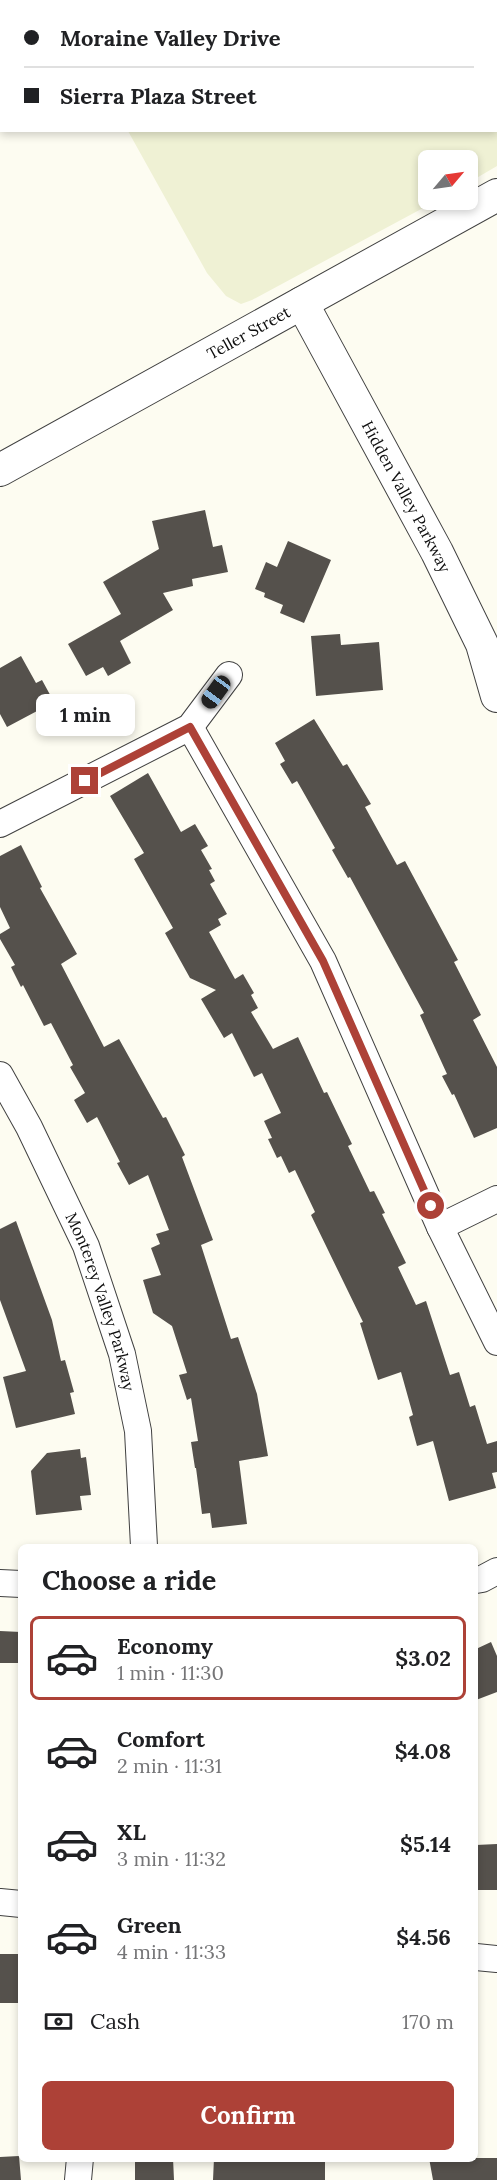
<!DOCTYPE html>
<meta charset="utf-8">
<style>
body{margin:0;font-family:Lora,serif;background:#f6f6f6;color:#202124;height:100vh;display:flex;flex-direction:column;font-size:22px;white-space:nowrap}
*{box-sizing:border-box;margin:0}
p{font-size:20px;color:#757577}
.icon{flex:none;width:33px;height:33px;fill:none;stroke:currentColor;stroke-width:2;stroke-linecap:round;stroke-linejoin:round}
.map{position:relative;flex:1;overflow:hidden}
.details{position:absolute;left:18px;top:1544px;width:460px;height:618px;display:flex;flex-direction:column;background:#fff;border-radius:9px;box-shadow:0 3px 9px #0003}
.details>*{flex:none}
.hud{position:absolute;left:0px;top:0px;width:498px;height:132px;box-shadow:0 3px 9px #0003;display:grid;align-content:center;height:132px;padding:0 24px;background:#fff}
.needle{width:39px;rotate:61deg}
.buttons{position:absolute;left:418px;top:150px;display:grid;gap:12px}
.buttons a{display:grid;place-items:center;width:60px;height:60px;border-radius:9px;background:#fff;box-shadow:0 3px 9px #0003;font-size:30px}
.end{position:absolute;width:27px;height:27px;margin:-14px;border:8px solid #ad4137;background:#fff;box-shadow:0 0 0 3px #fff}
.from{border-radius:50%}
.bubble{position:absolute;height:42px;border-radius:9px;background:#fff;box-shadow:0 3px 9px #0003;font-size:20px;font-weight:800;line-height:42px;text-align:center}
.car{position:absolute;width:18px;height:36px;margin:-18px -9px;border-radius:8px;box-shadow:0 0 4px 2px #0007;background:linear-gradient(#222 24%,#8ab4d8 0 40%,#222 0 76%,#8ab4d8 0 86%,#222 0)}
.hud b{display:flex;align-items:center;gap:21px;height:57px;font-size:22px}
.hud b+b{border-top:2px solid #e0e0e0}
.hud i{width:15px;height:15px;background:#202124}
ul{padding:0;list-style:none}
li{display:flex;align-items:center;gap:18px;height:84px;margin:0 12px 9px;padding:0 12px;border:3px solid transparent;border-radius:9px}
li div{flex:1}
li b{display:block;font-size:22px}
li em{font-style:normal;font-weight:800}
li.selected{border-color:#ad4137}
li>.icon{width:54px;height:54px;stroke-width:1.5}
h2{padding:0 24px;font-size:27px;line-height:72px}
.pay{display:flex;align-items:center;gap:15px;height:66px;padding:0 24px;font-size:22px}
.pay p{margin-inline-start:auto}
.cta{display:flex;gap:12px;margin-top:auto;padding:12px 24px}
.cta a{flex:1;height:69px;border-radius:9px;background:#ad4137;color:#fff;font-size:24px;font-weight:800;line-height:69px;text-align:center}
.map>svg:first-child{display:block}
.farmland{fill:#eff1d4}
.building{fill:#55514c}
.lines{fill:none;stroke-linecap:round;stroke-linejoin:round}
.minor-casing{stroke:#414141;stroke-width:28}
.tertiary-casing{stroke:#414141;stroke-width:34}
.minor{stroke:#fff;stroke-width:26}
.tertiary{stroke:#fff;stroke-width:32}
.route{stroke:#ad4137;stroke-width:8}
.labels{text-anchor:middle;stroke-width:6;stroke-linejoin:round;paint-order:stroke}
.street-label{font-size:16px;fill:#0e0e0e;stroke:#fff}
</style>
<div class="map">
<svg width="497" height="2180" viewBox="0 0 497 2180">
<rect width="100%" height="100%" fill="#fdfcf1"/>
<!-- farmland -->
<path class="farmland" d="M56,0H497V166L468,183V160H429V200H438L252,300L241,304L226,296L207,273L128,131L496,130V2Z"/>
<!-- building -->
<path class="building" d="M205,510L213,547L222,545L228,572L192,579L193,586L163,593L173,610L120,641L131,663L108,676L103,667L86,676L68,644L121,614L103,582L159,549L152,521Z
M288,541L331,560L304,623L280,613L283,605L264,597L265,593L255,589L266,562L277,567Z
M340,634L341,645L379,642L383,690L316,696L311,636Z
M21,656L36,683L42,680L54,702L7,727L0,714V668Z
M314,719L343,766L347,764L371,804L365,807L397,865L405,861L458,960L454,962L481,1015L473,1020L497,1067V1128L474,1138L454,1094L452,1095L442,1076L447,1074L420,1015L424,1013L350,877L348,878L332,850L335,848L297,781L292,784L280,764L285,761L275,743Z
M148,773L181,832L195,824L208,846L201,850L212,869L209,870L215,881L210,884L227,914L218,919L221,925L209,932L235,979L243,974L254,993L251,995L258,1008L251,1012L273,1049L298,1037L324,1093L327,1092L352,1144L348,1146L370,1192L374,1191L385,1213L382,1214L406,1263L398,1267L416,1305L426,1301L450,1375L459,1372L470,1407L475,1405L487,1444L497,1441V1472L492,1473L496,1488L449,1501L433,1441L417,1446L409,1417L413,1415L401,1372L378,1380L360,1323L363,1322L311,1215L315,1212L295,1170L289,1173L281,1156L277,1158L268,1139L272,1138L264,1121L281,1113L262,1073L254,1077L232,1033L224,1038L201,999L216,990L190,978L165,933L173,928L134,859L144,853L110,796Z
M21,845L42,887L40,888L77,954L61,964L104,1047L119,1039L163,1118L166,1117L185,1155L182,1157L213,1240L201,1245L231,1339L238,1337L257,1394L268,1456L239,1461L247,1524L212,1528L210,1513L202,1514L196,1468H195L191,1442L198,1441L191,1398L187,1400L179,1375L187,1373L172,1326L153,1313L143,1280L161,1275L151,1248L160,1244L156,1234L169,1230L148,1175L129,1185L117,1163L120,1162L97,1117L87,1123L74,1100L85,1093L70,1067L73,1065L51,1023L44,1026L23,985L21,987L11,967L15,965L0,939V934L10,928L0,907V856Z
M16,1221L52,1320L61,1361L65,1360L74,1392L70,1393L75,1414L16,1428L3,1377L26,1371L0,1300V1229Z
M80,1449L81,1458L86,1457L91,1495L80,1496L82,1510L36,1515L31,1471L47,1453Z
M0,1631L21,1632V1663H0Z
M491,1642L497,1656V1692L476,1700V1649Z
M497,1844V1890H476V1845Z
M0,1954H21V2003H0Z
M19,2156L21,2180H0V2157Z
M135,2158H173L174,2180H135Z
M214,2158L325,2159V2180H213Z
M429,2158H497V2180H433Z"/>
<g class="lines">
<defs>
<g id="minor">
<path d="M190,727L323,961L440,1227L497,1342"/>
<path d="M0,824L190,727L229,675"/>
<path id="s1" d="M0,1075L29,1127L86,1246L122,1354L138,1431L144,1546"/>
<path d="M440,1227L497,1199"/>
<path d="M476,1580L482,1579L497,1571"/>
<path d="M0,1583L21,1584"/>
<path d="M0,1902L21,1904"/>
<path d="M476,1957L497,1959"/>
<path d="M78,2180L80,2158"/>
</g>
<g id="tertiary">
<path id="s2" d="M302,303L437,552L482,644L497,696"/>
<path id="s3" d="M0,470L497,195"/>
</g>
</defs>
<!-- minor casing -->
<use href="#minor" class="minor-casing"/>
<!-- tertiary casing -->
<use href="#tertiary" class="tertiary-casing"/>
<!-- minor -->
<use href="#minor" class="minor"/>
<!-- tertiary -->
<use href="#tertiary" class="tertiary"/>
</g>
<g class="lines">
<!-- route -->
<path class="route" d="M85,781L190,727L323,961L431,1206"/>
</g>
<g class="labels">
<!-- street labels -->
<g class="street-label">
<text dy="6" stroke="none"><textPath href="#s3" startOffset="284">Teller Street</textPath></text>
<text dy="6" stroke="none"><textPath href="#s2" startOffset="220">Hidden Valley Parkway</textPath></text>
<text dy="6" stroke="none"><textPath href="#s1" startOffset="249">Monterey Valley Parkway</textPath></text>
</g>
</g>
</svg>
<div class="buttons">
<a><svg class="needle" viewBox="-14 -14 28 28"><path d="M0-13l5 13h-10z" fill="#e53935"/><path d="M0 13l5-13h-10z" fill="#757577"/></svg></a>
</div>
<i class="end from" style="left:431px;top:1206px"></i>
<i class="end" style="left:85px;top:781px"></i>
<div class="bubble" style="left:36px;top:694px;width:99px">1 min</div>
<i class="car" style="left:216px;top:692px;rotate:216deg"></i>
<div class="hud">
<b><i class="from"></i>Moraine Valley Drive</b>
<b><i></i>Sierra Plaza Street</b>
</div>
<section class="details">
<h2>Choose a ride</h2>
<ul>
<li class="selected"><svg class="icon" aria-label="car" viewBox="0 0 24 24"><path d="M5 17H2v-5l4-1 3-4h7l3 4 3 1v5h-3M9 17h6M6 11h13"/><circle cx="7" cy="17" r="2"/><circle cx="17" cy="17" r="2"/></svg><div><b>Economy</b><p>1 min · 11:30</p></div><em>$3.02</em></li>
<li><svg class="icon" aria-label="car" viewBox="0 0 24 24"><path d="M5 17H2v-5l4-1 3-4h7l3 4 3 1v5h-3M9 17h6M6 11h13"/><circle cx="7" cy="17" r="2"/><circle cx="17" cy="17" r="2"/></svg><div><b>Comfort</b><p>2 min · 11:31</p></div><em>$4.08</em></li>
<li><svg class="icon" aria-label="car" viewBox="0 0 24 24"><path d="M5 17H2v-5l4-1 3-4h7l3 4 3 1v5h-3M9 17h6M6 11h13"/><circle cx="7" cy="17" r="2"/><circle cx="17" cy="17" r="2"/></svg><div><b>XL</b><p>3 min · 11:32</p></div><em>$5.14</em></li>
<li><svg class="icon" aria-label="car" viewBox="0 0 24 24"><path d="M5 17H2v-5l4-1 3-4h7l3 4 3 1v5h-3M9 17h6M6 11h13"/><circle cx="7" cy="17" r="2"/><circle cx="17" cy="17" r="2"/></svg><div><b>Green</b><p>4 min · 11:33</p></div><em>$4.56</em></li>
</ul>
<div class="pay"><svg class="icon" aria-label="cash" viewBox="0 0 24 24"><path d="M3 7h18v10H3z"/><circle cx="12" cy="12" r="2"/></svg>Cash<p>170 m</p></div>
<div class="cta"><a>Confirm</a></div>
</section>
</div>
